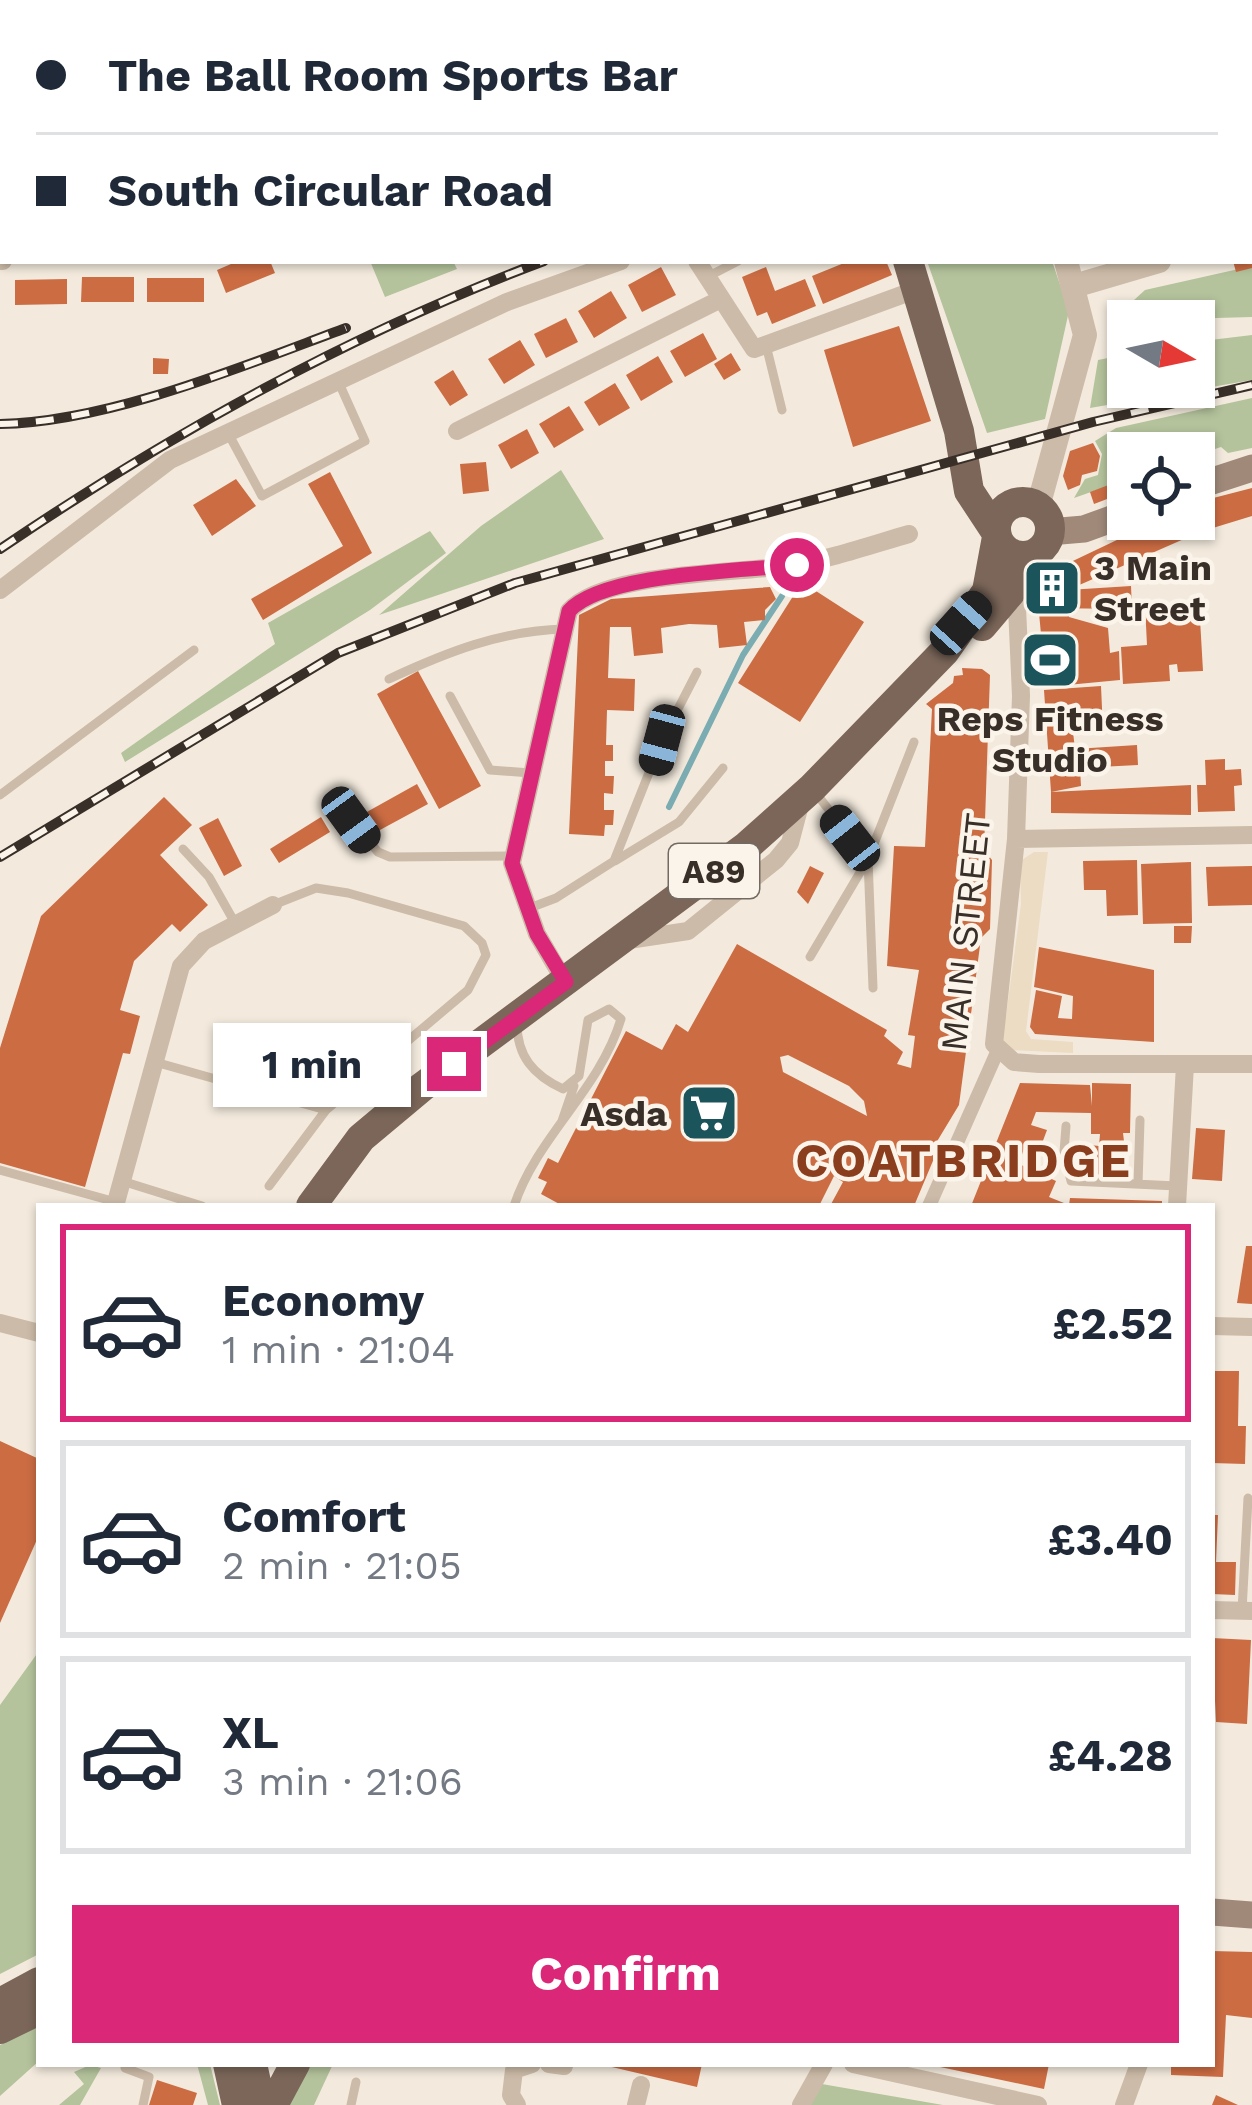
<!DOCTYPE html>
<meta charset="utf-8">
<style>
body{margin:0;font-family:"Work Sans",sans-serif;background:#f6f6f7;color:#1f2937;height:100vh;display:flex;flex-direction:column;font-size:45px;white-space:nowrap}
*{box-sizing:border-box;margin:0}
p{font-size:39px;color:#747a83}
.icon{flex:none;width:66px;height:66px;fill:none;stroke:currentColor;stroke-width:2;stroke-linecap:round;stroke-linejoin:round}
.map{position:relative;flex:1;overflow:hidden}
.side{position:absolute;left:36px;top:1203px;width:1179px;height:864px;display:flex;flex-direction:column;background:#fff;border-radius:0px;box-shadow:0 3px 9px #0004}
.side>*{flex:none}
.hud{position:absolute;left:0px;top:0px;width:1254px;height:264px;box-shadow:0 3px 9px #0004;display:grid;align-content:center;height:264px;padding:0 36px;background:#fff}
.needle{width:78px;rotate:99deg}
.tools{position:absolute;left:1107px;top:300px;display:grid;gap:24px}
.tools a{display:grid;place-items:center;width:108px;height:108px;border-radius:0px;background:#fff;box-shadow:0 3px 9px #0004;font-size:60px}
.end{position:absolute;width:54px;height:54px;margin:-27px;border:15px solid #db2777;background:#fff;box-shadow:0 0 0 6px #fff}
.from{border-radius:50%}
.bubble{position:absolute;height:84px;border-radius:0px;background:#fff;box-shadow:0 3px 9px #0004;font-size:39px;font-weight:700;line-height:84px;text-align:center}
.car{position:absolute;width:36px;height:72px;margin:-36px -18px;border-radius:15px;box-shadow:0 0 9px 3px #0007;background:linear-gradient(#222 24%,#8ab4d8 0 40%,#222 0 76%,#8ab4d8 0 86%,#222 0)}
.hud b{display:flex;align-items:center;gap:42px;height:114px;font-size:45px}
.hud b+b{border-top:3px solid #e0e1e3}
.hud i{width:30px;height:30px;background:#1f2937}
ul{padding:21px 0 0;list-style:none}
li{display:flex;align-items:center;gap:36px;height:198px;margin:0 24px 18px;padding:0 12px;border:6px solid #e0e1e3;border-radius:0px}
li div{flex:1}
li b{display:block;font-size:45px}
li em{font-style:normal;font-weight:700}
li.active{border-color:#db2777}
li>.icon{width:108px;height:108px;stroke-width:1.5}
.button{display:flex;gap:24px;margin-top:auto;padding:24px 36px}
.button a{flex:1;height:138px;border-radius:0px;background:#db2777;color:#fff;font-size:48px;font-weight:700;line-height:138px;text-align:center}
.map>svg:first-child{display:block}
.green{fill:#b4c39c}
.plaza{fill:#ecdcc3}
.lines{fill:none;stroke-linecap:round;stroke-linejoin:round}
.stream{stroke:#7aacb2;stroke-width:6}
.building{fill:#cb6c43;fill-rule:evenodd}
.service{stroke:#ccbba8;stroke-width:9}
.pedestrian{stroke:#ccbba8;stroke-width:14}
.minor{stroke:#ccbba8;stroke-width:18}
.tertiary{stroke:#ccbba8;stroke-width:24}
.secondary{stroke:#a08979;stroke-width:27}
.primary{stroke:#7b6659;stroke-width:30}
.rail-casing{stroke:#392f29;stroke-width:10}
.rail{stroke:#fbf4ea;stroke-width:6;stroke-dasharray:18;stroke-linecap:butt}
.route{stroke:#db2777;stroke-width:15}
.labels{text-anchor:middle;stroke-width:9;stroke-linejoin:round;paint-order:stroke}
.shield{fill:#fbf4ea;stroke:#736a63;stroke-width:3}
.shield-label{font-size:33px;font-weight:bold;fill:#392f29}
.poi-label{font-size:36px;font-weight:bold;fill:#392f29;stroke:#fbf4ea;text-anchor:start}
.street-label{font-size:36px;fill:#392f29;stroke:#fbf4ea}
.district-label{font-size:48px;font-weight:bold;letter-spacing:3px;fill:#8b3e1e;stroke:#fbf4ea}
</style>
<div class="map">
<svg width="1252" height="2105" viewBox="0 0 1252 2105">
<rect width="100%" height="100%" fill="#f3eadd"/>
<!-- green -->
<path class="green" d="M370,261H453L457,269L385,297Z
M927,261H1052L1069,311L1045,419L987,433Z
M1252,266V317L1111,321L1145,290Z
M1252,335V380L1090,408L1098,360L1128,354V387H1194V342Z
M1252,398V448L1228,453L1221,447L1194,456L1128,453V479L1074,498L1085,479L1098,475L1102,454L1095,441L1116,428Z
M561,470L604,539L379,615L481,526Z
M430,531L446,553L370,610L125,762L121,753L275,644L268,623Z
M39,1651V1954L0,1974V1705Z
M39,2025V2061L0,2096V2045Z
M197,2064H210L220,2105H208Z
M305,2064H333L314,2105H281Z
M90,2065L101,2068L80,2105H59L84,2084L74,2072Z
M816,2083L943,2105H794Z"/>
<!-- plaza -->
<path class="plaza" d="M1034,852H1048L1026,1031L1031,1039L1073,1042V1053L1008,1050L999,1032L1006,1016L1021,904L1020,861Z"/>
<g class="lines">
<!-- stream -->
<path class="stream" d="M669,807L743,655L782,596"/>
</g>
<!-- building -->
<path class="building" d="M238,261H270L275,273L226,293L217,270Z
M849,261H886L892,275L823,304L812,276Z
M1233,261H1252V268L1236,272Z
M661,267L676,295L642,312L628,285Z
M766,267L775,291L805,279L816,306L772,324L767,312L757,316L742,277Z
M82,277H134V302H81Z
M147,278H204V302H147Z
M67,279V304L15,305V280Z
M611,291L627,318L594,338L578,311Z
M566,318L578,342L546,358L534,334Z
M899,326L931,421L853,447L824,350Z
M703,333L717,359L685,377L670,351Z
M520,340L535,365L504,384L488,359Z
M731,353L741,370L724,380L714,364Z
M658,356L673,382L641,401L626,375Z
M153,358L169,359L168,374H153Z
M453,370L468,395L450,406L434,382Z
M615,383L630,408L599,426L584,402Z
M569,406L584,430L554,448L539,424Z
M527,429L539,453L511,469L498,445Z
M1093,443L1100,456L1097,471L1082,475L1080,485L1068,490L1063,476L1070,451Z
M486,462L489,491L463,494L460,464Z
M330,472L372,553L263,620L251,599L343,546L308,484Z
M1127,478L1128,491L1094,504L1090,492Z
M236,479L256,506L212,536L193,505Z
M1252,488V516L1203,531L1194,503Z
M1161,519H1192L1193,535L1068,590L1131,586L1132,609L1039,608L1035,579Z
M802,582L864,622L800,722L738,683Z
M770,587L776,599L765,610V620L744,622L747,645L719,648L717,625L689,624L661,628L663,653L634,656L631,627H610L608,678L635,679L634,711L607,710L606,745H613V761H605V776H614L613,794L604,793V810H614L613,825H605L604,836L569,834L579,615L611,599Z
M1199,602L1203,671L1178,672L1177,664L1169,665L1170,681L1123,684L1121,647L1147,645L1145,605Z
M1068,610L1069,617L1108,628L1110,653L1119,651L1120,680L1046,687L1039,613Z
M962,668L982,669L990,675L984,850L992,860L990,929L981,938L959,1105L933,1148L935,1156L914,1206H830L843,1182L834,1176L819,1206H563L541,1194L547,1182L538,1178L548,1158L558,1163L626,1031L662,1050L676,1024L688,1032L737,944L887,1030L884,1036L903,1052L897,1064L911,1068L915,1036L908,1035L919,970L887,966L894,846L925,847L932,709L926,704L953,683L954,676L963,675ZM788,1055L849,1086L864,1101L867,1116L783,1072L780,1057Z
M418,671L481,786L439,809L377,694Z
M1101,686L1103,730L1073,732L1075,749L1137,745L1138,765L1080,768L1081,786L1051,792L1044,690Z
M1225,759V770L1241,769L1242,785L1234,786L1235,811L1198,812L1197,785H1206L1205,760Z
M417,784L428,804L367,837L356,818Z
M1191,785V815L1051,813V792Z
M164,797L192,825L160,855L208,905L180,932L172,924L134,961L120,1010L140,1016L130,1054L123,1053L85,1187L0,1163V1048L41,916Z
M321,817L330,832L279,863L270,849Z
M218,818L242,866L224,876L199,828Z
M1137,860L1138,915L1107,916L1106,890H1084L1083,861Z
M1191,862L1192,923L1143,924L1141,864Z
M810,866L824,873L808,904L797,892Z
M1252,866V905L1208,906L1206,867Z
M1174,926H1192L1191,943H1174Z
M1039,947L1154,970V1042L1035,1034L1030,1027L1036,990L1062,996L1058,1018L1072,1019L1073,996L1034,987Z
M1020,1083L1090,1085L1092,1106V1083L1131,1084L1130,1133H1123L1128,1175L1089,1174L1090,1145L1099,1146L1100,1134H1091V1113L1036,1112L1031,1125L1047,1130L1041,1146L1026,1142L1019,1164L1056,1181L1049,1197L1069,1205L1070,1198L1162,1201V1206H971Z
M1196,1128L1225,1130L1222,1181L1192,1179Z
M1246,1246H1252V1304L1237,1303Z
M1212,1371H1239L1238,1426H1246L1245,1464L1212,1463Z
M0,1441L39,1459V1535L0,1623Z
M1212,1515H1218L1216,1562H1236L1235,1595L1212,1594Z
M1212,1638L1251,1640L1247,1724L1216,1722Z
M1212,1951L1252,1952V2018L1226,2015L1223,2077L1171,2075V2064H1212Z
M599,2064H702L697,2087Z
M926,2064H1049L1044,2089Z
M157,2080L197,2093L193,2105H149Z
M1216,2095L1238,2105H1212Z"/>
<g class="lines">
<!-- service -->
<path class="service" d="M1251,18H1252
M0,85L3,83
M707,277L738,261
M766,345L782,410
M228,433L262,496L365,441L339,383
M389,679C447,652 500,631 564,629
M450,696L490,770L530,773
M814,791L868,859L873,988
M0,795L194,650
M351,820L378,852L390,857L514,856
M183,849L209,877L235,923
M615,861L679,822L723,768
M527,909L556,898L614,861L662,740L697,672
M810,957L868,859L914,742
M155,1062L326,1110
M562,1121L574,1086
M1066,1126L1064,1152L1071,1181L1177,1186
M0,1170L116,1202
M122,1181L202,1206
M1138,1184L1140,1120
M269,1186L326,1110L468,990L486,955L482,943L464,926L348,893L316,888L273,905
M514,1206C537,1136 599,1091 621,1019L609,1009L588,1020L579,1076L563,1089C533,1075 517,1056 517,1023
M1242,1611L1248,1498
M125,2068L149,2077L143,2105
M351,2105L356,2082"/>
<!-- pedestrian -->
<path class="pedestrian" d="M929,1206L998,1050"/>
<!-- minor -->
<path class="minor" d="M105,0L107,3
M547,0L548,3
M1096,3L1099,2
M0,261H3
M697,261L754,349L918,289
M457,431L721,299
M1016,585L1021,696L1016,839L994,1044L1014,1062L1039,1064H1252
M0,590L170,460L507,302L621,261
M1016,839L1252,835
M622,941L688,931L776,860L790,843L801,801
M565,982L537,934L512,863L569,611C605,571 738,574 792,565C831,559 871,545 909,534
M115,1206L181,966L204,941L273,905
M1177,1206L1185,1065
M0,1323L39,1333
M1212,1326L1252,1327
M1212,1610L1252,1611
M549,2064L564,2066
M853,2064L1038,2105
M517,2105L511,2095L514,2070L532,2064
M636,2105L641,2085
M801,2105L824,2064
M1124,2105L1139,2064"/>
<!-- tertiary -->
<path class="tertiary" d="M980,0L981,3
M1251,230L1252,229
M1074,286L1159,261
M1038,507L1085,335L1066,261"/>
<!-- secondary -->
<path class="secondary" d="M1194,487L1252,468
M1049,532L1084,529L1128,513
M1212,1912L1252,1915"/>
<!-- primary -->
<path class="primary" d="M813,0L814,3
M908,261L959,431L969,491L996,532
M996 529a27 27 0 1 1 54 0a27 27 0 1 1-54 0Z
M982,626L1010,593L1025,556
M311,1206L361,1138L422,1087L747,846L812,788L945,651L987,591L997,537
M0,2003L39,1982
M0,2029L39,2010
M228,2064L237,2105
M252,2064L261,2105
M273,2105L295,2064"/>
<defs>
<path id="rail" d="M1251,66L1252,65
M1251,118H1252
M0,424C109,422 243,366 346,328
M0,549C172,433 349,334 544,261
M0,857L338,653L515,583L1093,422L1252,385"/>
</defs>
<!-- rail casing -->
<use href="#rail" class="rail-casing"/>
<!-- rail -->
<use href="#rail" class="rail"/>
</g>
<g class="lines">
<!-- route -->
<path class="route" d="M454,1064L566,982L537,934L512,863L569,611C603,573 743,571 797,565"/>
</g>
<!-- icons -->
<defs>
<symbol id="building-square" viewBox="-11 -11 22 22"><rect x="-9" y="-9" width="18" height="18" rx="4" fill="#1c545c" stroke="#fbf4ea"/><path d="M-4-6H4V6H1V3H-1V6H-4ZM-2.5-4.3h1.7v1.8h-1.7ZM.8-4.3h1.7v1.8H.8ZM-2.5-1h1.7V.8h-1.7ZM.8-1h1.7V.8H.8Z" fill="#fff"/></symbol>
<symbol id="stadium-square" viewBox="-11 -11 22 22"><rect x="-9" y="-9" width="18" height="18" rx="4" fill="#1c545c" stroke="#fbf4ea"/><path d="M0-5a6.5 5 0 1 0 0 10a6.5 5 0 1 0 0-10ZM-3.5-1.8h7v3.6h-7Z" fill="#fff"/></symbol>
<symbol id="supermarket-square" viewBox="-11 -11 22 22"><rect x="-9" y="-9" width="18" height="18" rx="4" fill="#1c545c" stroke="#fbf4ea"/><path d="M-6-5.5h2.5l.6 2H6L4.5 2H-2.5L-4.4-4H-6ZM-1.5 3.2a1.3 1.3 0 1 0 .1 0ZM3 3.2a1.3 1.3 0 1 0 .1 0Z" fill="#fff"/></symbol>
</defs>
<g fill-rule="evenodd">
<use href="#building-square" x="1019" y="555" width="66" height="66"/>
<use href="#stadium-square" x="1017" y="627" width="66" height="66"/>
<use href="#supermarket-square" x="676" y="1080" width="66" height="66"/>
</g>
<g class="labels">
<!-- shield labels -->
<rect class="shield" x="669" y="844" width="90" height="54" rx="9"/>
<g class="shield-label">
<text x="714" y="883">A89</text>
</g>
<!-- poi labels -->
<g class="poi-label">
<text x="1094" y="580">3 Main<tspan x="1094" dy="41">Street</tspan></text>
<text x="1050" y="731" text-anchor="middle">Reps Fitness<tspan x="1050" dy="41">Studio</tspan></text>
<text x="667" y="1126" text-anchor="end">Asda</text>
</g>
<!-- street labels -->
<g class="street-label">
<text transform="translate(965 932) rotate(-84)" y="13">MAIN STREET</text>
</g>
<!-- district labels -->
<g class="district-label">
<text x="964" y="1177">COATBRIDGE</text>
</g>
</g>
</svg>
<div class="tools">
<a><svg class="needle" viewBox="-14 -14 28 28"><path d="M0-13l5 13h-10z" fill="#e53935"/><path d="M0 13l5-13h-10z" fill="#747a83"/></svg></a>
<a><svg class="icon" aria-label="locate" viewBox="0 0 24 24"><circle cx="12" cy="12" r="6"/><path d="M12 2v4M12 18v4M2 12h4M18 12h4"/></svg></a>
</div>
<i class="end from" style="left:797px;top:565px"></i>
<i class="end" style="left:454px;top:1064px"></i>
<div class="bubble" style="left:213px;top:1023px;width:198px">1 min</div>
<i class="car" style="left:961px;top:623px;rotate:42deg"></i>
<i class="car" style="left:662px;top:740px;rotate:195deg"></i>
<i class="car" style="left:351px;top:820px;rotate:144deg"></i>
<i class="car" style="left:850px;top:838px;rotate:322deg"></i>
<div class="hud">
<b><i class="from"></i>The Ball Room Sports Bar</b>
<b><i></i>South Circular Road</b>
</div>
<section class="side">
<ul>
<li class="active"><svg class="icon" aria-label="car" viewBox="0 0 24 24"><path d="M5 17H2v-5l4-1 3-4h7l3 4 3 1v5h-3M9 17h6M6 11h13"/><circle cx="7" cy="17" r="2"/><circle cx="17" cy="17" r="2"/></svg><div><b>Economy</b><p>1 min · 21:04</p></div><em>£2.52</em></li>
<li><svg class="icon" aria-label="car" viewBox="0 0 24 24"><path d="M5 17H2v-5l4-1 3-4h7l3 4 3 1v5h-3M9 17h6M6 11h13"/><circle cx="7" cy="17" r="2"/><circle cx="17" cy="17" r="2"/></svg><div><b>Comfort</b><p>2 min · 21:05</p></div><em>£3.40</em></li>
<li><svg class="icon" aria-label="car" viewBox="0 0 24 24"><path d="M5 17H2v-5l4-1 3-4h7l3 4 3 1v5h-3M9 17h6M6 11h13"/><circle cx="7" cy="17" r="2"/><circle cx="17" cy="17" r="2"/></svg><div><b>XL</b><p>3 min · 21:06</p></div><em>£4.28</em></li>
</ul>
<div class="button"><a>Confirm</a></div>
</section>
</div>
